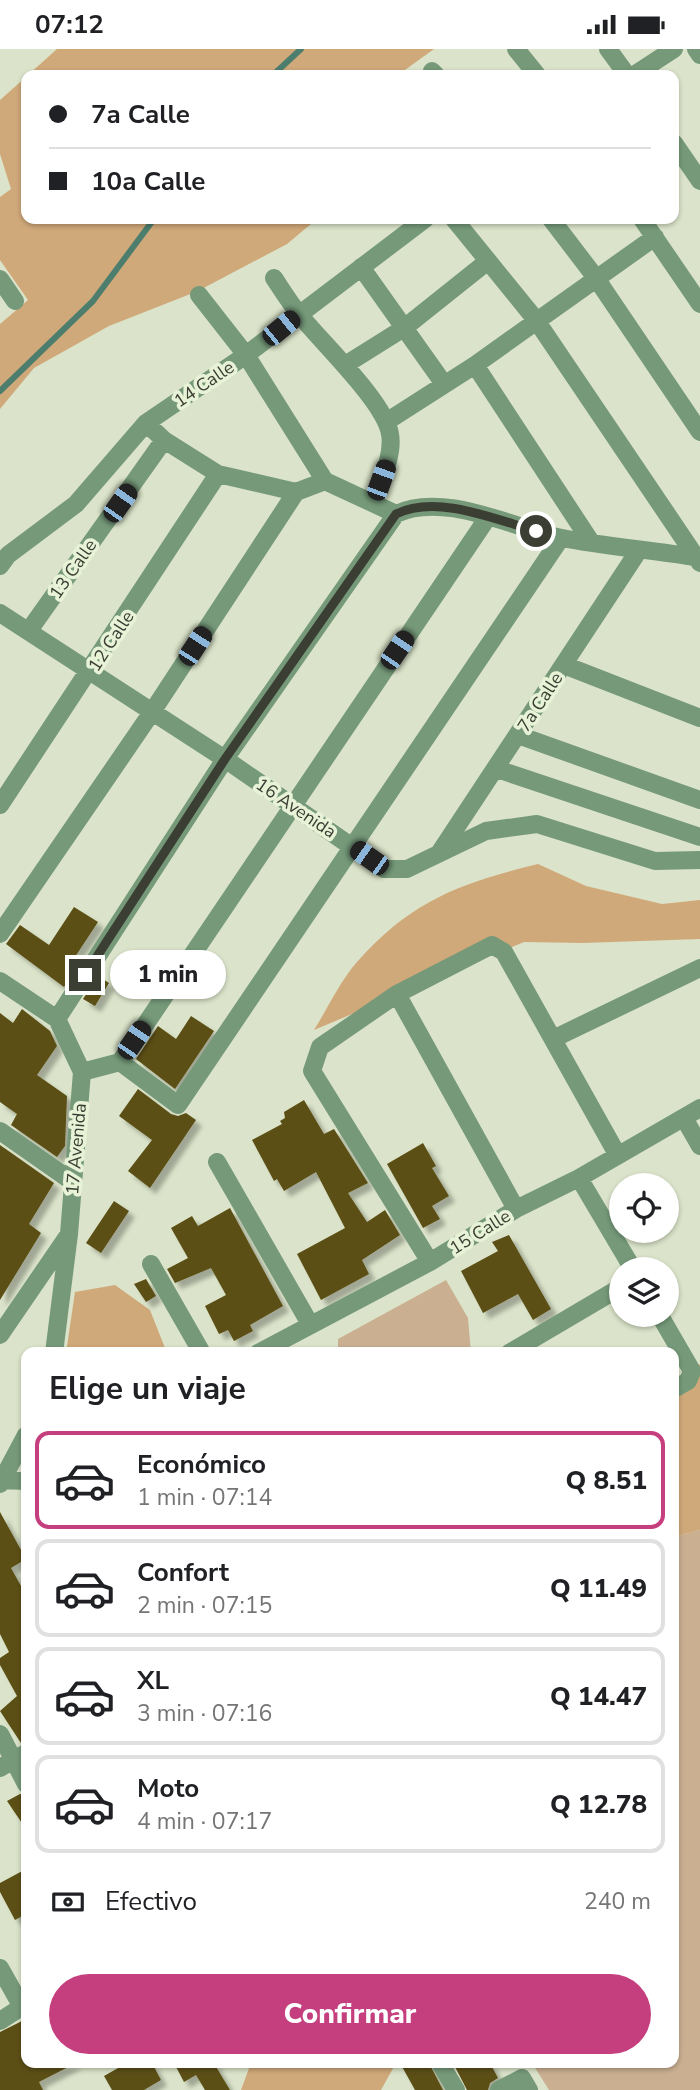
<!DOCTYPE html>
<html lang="es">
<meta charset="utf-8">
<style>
body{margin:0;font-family:"Nunito Sans",sans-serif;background:#f6f6f6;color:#202124;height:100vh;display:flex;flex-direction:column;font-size:26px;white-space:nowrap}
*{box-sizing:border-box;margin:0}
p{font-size:23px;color:#757577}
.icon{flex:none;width:38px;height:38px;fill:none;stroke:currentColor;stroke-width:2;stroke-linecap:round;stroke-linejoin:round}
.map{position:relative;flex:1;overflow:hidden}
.details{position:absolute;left:21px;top:1298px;width:658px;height:721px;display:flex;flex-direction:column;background:#fff;border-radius:14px;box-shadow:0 2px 5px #0004}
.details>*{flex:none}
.banner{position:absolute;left:21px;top:21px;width:658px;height:154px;border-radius:14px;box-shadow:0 2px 5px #0004;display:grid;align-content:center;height:154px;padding:0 28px;background:#fff}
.tools{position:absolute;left:609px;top:1124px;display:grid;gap:14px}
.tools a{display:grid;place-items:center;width:70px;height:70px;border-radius:50%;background:#fff;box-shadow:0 2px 5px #0004;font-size:35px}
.end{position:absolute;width:32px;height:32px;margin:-16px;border:9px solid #3a3e33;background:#fff;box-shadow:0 0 0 4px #fff}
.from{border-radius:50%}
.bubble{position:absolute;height:49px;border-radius:24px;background:#fff;box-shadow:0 2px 5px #0004;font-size:23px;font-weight:800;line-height:49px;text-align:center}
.car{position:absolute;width:21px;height:42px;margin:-21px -10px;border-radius:9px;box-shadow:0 0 5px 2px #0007;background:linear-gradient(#222 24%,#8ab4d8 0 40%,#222 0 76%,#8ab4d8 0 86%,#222 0)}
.banner b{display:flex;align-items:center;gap:24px;height:66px;font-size:26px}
.banner b+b{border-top:2px solid #e0e0e0}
.banner i{width:18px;height:18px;background:#202124}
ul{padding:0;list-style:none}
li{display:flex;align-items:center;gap:21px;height:98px;margin:0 14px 10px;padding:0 14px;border:4px solid #e0e0e0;border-radius:14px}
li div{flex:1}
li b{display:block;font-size:26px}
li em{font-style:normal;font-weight:800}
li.on{border-color:#c53e7d}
li>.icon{width:63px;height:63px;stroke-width:1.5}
h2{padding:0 28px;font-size:32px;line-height:84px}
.pay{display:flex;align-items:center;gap:18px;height:77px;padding:0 28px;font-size:26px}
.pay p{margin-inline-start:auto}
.button{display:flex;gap:14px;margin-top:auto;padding:14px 28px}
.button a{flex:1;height:80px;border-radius:42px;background:#c53e7d;color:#fff;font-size:28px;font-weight:800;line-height:80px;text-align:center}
.status{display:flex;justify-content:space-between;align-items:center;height:49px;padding:0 35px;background:#fff;direction:ltr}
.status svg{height:19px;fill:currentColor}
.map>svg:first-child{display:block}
.green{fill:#cab091}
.forest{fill:#d0a97a}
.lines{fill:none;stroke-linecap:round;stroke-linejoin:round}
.stream{stroke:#4d7e6d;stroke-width:6}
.building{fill:#5b4f14;filter:url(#shadow)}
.minor{stroke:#759979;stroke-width:18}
.route{stroke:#3a3e33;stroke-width:9}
.labels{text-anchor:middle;stroke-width:7;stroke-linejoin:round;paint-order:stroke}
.street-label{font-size:18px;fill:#3a3e33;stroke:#e8f2d7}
</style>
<div class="status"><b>07:12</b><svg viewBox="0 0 49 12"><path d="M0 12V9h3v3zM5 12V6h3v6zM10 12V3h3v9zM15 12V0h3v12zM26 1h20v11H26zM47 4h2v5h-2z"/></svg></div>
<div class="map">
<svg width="700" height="2041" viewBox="0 0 700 2041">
<defs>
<filter id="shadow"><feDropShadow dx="6" dy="6" stdDeviation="2" flood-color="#0004"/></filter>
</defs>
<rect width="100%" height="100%" fill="#dbe4ca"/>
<!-- green -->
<path class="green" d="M446,1231L468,1269L471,1304H338V1290Z
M700,1481V2041H549L532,2014H674V1488Z"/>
<!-- forest -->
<path class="forest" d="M57,0H434L398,26H28Z
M26,28V170H317L287,195L198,242L109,277L34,319L0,360V275L28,251L0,211V148L11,140L0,105V51Z
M538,815L586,837L662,855L700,851V890L582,894L524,893L314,981C328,959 340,932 357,913C412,851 461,834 538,815Z
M115,1236L150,1261L167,1304H66L75,1243Z
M700,1315V1481L674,1488V1331Z
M251,2014H396L381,2041H241Z"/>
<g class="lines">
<!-- stream -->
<path class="stream" d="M273,26L301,0
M0,342L93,252L154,170"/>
</g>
<!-- building -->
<path class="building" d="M74,858L98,873L73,911L79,915L64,938L6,895L20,876L49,896Z
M98,927L109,934L95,957L83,950Z
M22,960L50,982L57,997L37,1026L67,1047L65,1097L57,1108L11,1076L17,1065L0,1053V964L13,974Z
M191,967L214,982L175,1040L136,1010L158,977L176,990Z
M138,1040L171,1065L178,1067L186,1064L196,1071L150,1139L128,1122L152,1091L119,1067Z
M304,1051L324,1085L334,1080L368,1134L348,1144L367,1173L385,1161L400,1186L362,1211L369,1225L321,1251L297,1205L345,1179L316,1123L284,1142L277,1130L274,1132L252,1091L282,1075L280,1072L285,1069L284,1063Z
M423,1094L436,1117L432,1119L449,1147L432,1157L440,1170L423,1179L387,1115Z
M0,1096L54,1134L29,1175L41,1184L0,1251Z
M114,1152L129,1162L101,1204L86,1194Z
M230,1159L283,1257L250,1276L253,1282L234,1292L228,1281L219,1285L205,1257L226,1246L211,1219L175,1234L167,1220L188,1209L171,1179L192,1167L198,1177Z
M509,1186L551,1260L533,1271L518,1245L483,1264L461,1222L498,1202L492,1193Z
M146,1230L156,1247L146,1253L134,1235Z
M0,1463L26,1510L11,1519L26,1546V1693L21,1694L0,1662L17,1647L0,1616V1609L9,1603L0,1585Z
M20,1745L26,1746V1780L7,1752Z
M26,1820V1865L15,1871L0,1843V1834Z
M26,1970V2014H76L39,2033L43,2041H0V1983Z
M127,2014H152L161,2031L144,2041H112L104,2027Z
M174,2014H217L215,2016L230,2041H205L196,2026L184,2033Z
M400,2014H429L443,2041H415Z
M453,2014H490L498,2029L490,2034L488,2041H467Z"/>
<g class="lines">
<!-- minor -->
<path class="minor" d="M516,0L537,26
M608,0L627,26
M696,0L700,6
M432,22L436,26
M634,26L674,0
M674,94L700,132
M454,170L536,271L700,514
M551,170L596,229L700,383
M642,170L700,255
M361,218L444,335
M274,229C282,241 290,254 299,265C320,292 385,353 390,385C394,407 380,433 373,453
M0,230L15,252
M199,246L246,306L325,432
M345,316L404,279L488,212
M475,316L591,493
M386,373L475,316L655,188
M146,374L164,391L218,425L296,443L325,432L396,465
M0,517L8,506L76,455L146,374L246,306L425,170
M0,564L225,710L384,820H407L486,782L537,775L655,812L700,811
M30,580L164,391
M564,616L700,669
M518,686L700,751
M497,720L700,788
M0,756L218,425
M440,803L639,501
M0,885L152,663L296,443
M0,932L57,970L82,1023L69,1185L54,1304
M397,945L516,1160
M57,970L225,710L396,465C444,442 513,479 562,489C608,498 654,501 700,509
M553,990L700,919
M120,1013L488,468
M82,1023L120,1013L178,1056L561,489
M684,1069L700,1097
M0,1082L73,1133
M217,1113L310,1275
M579,1129L633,1220
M430,1213L312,1022L320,998L397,945L492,896L504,903L617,1105
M151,1215L202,1304
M659,1265L692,1322L688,1332L674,1340
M0,1286L67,1188
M258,1304L430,1213L516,1160L579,1129L700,1059
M509,1304L621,1238
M0,1431L26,1432
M0,1435L26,1386
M0,1685L26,1735
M0,1719L26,1704
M0,1919L22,1958
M0,1972L26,1955
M440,2014L456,2041
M499,2041L522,2029L529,2041"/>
</g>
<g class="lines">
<!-- route -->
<path class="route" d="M85,926L225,710L396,465C437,445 494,470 536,482"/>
</g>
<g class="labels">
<!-- street labels -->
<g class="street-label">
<text transform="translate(204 335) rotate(-34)" y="6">14 Calle</text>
<text transform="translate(73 520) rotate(-55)" y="6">13 Calle</text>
<text transform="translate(111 592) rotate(-57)" y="6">12 Calle</text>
<text transform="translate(540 653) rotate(-57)" y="6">7a Calle</text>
<text transform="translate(296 759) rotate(34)" y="6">16 Avenida</text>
<text transform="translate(76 1100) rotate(-85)" y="6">17 Avenida</text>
<text transform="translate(480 1183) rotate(-32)" y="6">15 Calle</text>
</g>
</g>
</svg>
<div class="tools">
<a><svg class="icon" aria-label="locate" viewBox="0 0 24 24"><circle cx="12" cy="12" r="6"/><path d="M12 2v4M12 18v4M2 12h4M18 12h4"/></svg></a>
<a><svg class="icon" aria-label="layers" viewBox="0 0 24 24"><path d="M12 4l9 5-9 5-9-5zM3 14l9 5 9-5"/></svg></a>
</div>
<i class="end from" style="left:536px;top:482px"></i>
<i class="end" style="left:85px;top:926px"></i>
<div class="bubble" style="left:110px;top:901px;width:116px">1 min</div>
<i class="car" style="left:281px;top:279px;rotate:51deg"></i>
<i class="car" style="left:381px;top:431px;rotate:20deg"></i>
<i class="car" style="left:120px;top:454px;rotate:35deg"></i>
<i class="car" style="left:195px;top:597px;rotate:33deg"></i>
<i class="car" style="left:397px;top:601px;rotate:34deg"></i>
<i class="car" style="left:369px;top:809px;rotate:305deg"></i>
<i class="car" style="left:134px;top:991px;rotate:34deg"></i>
<div class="banner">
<b><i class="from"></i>7a Calle</b>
<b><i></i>10a Calle</b>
</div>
<section class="details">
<h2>Elige un viaje</h2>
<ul>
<li class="on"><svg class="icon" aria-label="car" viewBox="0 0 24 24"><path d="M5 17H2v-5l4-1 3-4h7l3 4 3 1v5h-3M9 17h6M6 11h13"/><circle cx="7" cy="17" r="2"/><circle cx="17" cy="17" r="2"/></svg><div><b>Económico</b><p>1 min · 07:14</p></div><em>Q 8.51</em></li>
<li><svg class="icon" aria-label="car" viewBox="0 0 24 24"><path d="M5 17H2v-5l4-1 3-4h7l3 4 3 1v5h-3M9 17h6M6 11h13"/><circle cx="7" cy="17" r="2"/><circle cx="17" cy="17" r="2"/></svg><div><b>Confort</b><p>2 min · 07:15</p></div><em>Q 11.49</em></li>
<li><svg class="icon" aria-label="car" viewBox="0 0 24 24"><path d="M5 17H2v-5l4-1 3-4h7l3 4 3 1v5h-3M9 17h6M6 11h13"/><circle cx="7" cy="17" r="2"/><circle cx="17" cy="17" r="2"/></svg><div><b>XL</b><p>3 min · 07:16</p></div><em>Q 14.47</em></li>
<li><svg class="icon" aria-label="car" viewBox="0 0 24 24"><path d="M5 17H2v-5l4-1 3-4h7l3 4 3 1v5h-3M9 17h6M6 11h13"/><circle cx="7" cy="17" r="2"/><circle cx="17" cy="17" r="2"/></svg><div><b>Moto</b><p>4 min · 07:17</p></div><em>Q 12.78</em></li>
</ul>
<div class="pay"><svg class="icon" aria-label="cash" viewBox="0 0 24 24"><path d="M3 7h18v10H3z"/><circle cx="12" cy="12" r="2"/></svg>Efectivo<p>240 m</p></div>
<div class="button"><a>Confirmar</a></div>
</section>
</div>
